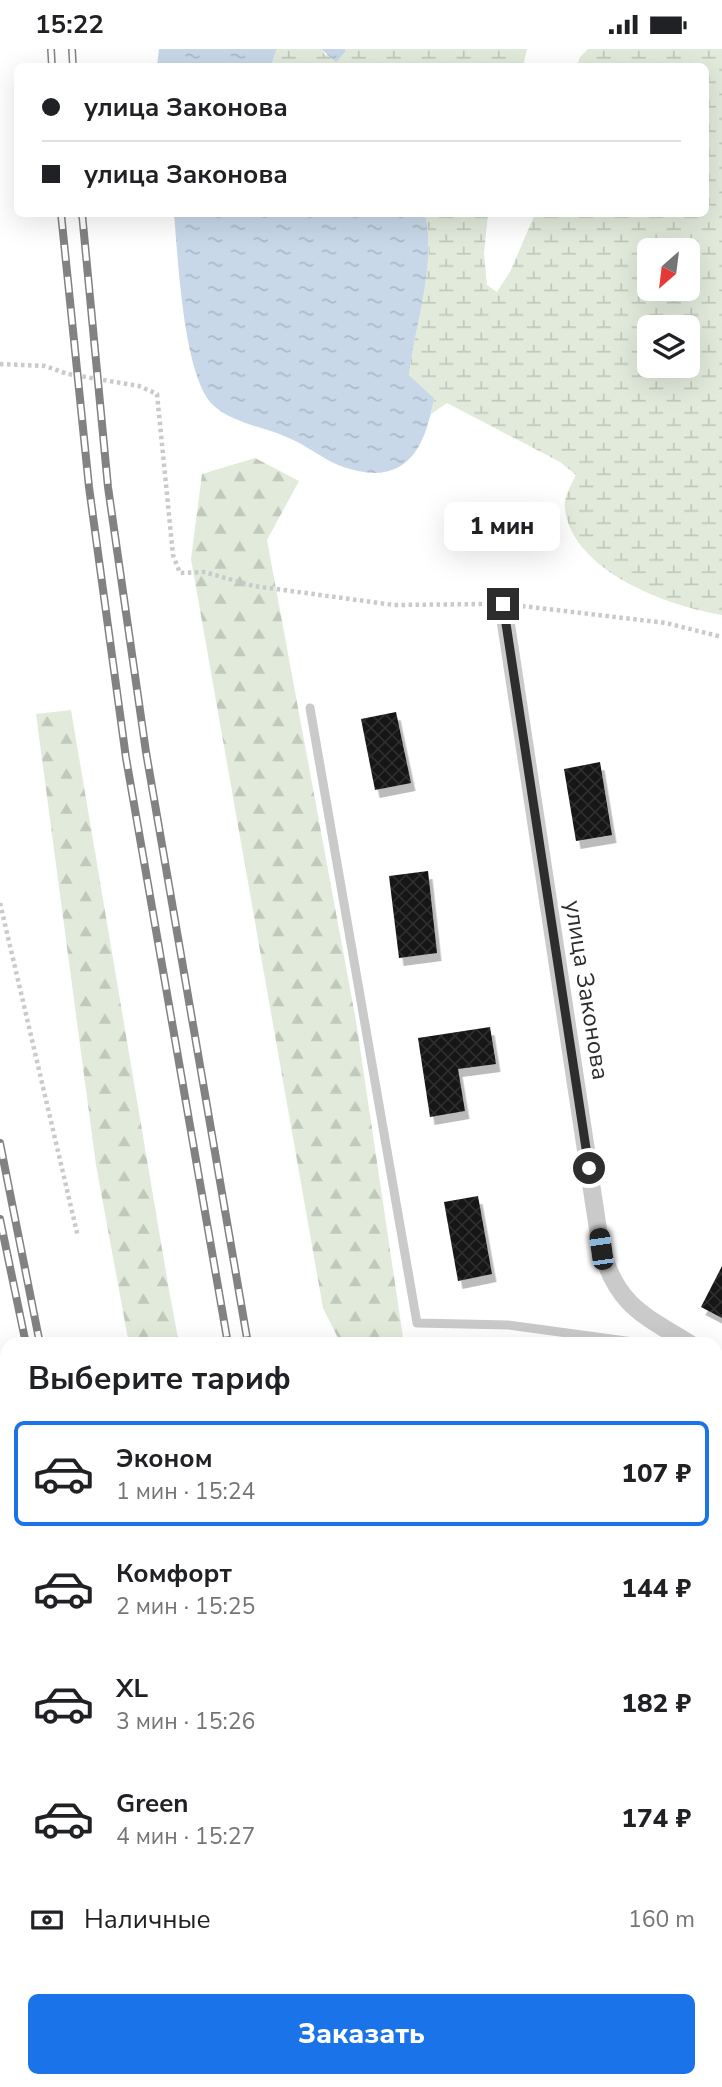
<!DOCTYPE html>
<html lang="ru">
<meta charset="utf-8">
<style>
body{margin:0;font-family:"Nunito Sans",sans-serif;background:#f6f6f6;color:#202124;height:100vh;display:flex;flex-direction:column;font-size:26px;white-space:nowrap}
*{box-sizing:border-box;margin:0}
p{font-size:23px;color:#757577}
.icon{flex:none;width:38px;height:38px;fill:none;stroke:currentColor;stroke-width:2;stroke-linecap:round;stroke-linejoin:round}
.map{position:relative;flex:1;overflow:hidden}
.panel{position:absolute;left:0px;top:1288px;width:723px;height:751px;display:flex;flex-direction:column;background:#fff;border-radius:21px 21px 0 0;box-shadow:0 7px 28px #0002}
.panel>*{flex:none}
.guide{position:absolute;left:14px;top:14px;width:695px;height:154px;border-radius:10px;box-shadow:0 7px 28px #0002;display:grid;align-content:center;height:154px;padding:0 28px;background:#fff}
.needle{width:46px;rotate:208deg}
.fabs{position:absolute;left:637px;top:189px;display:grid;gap:14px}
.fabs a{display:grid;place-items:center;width:63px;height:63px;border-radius:10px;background:#fff;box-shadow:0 7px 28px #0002;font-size:35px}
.end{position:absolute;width:32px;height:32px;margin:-16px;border:9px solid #2d2d2d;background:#fff;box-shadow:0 0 0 4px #fff}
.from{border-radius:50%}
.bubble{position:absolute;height:49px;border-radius:10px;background:#fff;box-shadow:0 7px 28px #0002;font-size:23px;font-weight:800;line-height:49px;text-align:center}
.car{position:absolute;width:21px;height:42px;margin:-21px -10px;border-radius:9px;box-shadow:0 0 5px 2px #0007;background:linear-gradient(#222 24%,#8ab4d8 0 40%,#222 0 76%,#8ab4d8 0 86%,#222 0)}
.guide b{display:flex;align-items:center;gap:24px;height:66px;font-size:26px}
.guide b+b{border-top:2px solid #e0e0e0}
.guide i{width:18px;height:18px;background:#202124}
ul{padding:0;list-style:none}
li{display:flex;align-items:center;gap:21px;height:105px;margin:0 14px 10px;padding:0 14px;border:4px solid transparent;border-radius:10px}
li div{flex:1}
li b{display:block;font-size:26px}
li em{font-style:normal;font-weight:800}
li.on{border-color:#1a73e8}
li>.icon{width:63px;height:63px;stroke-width:1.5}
h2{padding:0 28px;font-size:32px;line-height:84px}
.pay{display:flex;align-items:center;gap:18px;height:77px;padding:0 28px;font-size:26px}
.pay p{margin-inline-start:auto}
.button{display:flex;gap:14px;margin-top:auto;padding:14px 28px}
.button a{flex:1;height:80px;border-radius:10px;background:#1a73e8;color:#fff;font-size:28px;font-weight:800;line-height:80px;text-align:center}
.status{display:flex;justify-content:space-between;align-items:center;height:49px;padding:0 35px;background:#fff;direction:ltr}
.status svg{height:19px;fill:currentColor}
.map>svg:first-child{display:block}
.forest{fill:url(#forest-firs)}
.wetland{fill:url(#wetland-marsh);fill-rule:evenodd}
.water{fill:url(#water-ripples)}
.building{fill:url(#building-cross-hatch);filter:url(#shadow)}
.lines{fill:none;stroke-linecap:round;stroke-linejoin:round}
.path{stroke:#cacaca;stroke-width:4.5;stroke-dasharray:3.5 3.5;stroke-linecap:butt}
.service{stroke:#cacaca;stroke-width:9}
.minor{stroke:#cacaca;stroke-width:18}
.rail-casing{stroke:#828282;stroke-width:8}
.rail{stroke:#fff;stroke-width:5;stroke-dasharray:16;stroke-linecap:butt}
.route{stroke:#2d2d2d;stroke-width:9}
.labels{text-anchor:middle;stroke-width:7;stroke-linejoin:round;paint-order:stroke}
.street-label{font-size:24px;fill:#2d2d2d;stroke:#fff}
</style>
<div class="status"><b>15:22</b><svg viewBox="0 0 49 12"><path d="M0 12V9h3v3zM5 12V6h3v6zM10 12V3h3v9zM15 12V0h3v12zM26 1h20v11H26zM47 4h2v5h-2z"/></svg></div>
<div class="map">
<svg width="722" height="2038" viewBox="0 0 722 2038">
<defs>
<pattern id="forest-firs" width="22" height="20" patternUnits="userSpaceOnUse" patternTransform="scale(1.75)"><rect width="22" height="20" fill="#e1eadb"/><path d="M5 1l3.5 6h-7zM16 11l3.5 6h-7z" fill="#c1c9bc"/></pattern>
<pattern id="wetland-marsh" width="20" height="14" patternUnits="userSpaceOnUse" patternTransform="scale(1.75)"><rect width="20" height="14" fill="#e1eadb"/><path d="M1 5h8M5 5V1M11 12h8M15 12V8" fill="none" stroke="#c1c9bc"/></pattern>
<pattern id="water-ripples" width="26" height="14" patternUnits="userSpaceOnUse" patternTransform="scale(1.75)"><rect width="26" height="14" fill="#c8d8e9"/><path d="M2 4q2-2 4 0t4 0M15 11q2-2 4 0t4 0" fill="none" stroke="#acbac8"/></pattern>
<pattern id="building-cross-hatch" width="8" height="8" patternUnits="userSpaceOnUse" patternTransform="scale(1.75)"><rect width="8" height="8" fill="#141414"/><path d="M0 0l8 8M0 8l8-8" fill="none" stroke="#2e2e2e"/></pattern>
<filter id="shadow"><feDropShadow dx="4.5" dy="8" stdDeviation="0" flood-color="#0004"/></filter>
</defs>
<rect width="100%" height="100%" fill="#fff"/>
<!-- forest -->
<path class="forest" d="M255,409L299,432L267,491L356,972L404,1295H341L323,1259L191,510L202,425Z
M71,661L169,1241L179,1295H129L96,1116L36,665Z"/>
<!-- wetland -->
<path class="wetland" d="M277,0H321L325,6L345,3V0H527L523,17L271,18Z
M588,0H722V566C668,557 574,523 565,461C563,449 571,436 576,426L560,413L447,354L431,365L434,349L409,326C415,275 437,215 425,165H488L484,204L487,236L497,243L510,223L535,165L705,164V18L577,17L580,8ZM649,201H688V240H649ZM649,278H688V317H649Z"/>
<!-- water -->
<path class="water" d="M159,0H277L271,17H157Z
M321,0H345V3L336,13Z
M174,165H425C437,215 415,275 409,326L434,349C424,407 401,440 338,416C322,409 307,397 291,390C267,378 233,375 213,356C183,327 178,207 174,165Z"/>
<!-- building -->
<path class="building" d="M396,663L411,734L375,741L361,670Z
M600,713L612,786L576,792L564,720Z
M428,822L437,904L399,909L389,827Z
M490,978L496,1015L458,1020L465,1062L430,1068L418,989Z
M478,1147L492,1225L458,1232L444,1153Z
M722,1217V1269L701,1258Z"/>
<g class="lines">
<!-- path -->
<path class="path" d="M0,315L45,317L68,325L139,337L157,345L173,506L180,524L204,523L254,537L394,556L486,555
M522,557L666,574L722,588
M0,854L78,1188"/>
<!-- service -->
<path class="service" d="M310,659L417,1274L508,1276L648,1295"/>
<!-- minor -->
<path class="minor" d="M503,555L601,1200C618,1257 642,1265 690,1295
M716,1310L722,1314
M716,1469L722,1455
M716,1909L722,1934"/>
<defs>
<path id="rail" d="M51,0L52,18
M72,0L73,18
M61,164L89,438L126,709L228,1295
M82,164L108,438L146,703L248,1295
M0,1094L40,1295
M0,1170L26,1295
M0,1489L7,1502
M0,1511L7,1521
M311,2032L314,2038
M400,2032L401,2038
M419,2032L421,2038"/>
</defs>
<!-- rail casing -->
<use href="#rail" class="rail-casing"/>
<!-- rail -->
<use href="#rail" class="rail"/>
</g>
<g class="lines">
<!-- route -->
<path class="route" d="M503,555L589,1119"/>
</g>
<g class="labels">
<!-- street labels -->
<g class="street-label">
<text transform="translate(587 941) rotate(81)" y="8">улица Законова</text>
</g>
</g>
</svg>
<div class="fabs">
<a><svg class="needle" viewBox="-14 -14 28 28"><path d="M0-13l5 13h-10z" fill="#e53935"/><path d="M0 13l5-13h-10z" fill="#757577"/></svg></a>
<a><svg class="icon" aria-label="layers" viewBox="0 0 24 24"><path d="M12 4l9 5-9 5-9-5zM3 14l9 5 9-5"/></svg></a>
</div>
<i class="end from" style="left:589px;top:1119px"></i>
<i class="end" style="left:503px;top:555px"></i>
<div class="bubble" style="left:444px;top:453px;width:116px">1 мин</div>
<i class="car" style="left:601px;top:1200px;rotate:352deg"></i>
<div class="guide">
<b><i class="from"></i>улица Законова</b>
<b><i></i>улица Законова</b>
</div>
<section class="panel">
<h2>Выберите тариф</h2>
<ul>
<li class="on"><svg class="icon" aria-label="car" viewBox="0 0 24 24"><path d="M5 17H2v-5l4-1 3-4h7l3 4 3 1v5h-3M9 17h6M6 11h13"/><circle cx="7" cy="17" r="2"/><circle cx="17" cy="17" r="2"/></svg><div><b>Эконом</b><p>1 мин · 15:24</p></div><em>107 ₽</em></li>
<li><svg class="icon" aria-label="car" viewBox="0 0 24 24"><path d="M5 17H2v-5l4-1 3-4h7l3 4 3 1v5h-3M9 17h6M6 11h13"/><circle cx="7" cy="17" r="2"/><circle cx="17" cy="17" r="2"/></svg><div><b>Комфорт</b><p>2 мин · 15:25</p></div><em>144 ₽</em></li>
<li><svg class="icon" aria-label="car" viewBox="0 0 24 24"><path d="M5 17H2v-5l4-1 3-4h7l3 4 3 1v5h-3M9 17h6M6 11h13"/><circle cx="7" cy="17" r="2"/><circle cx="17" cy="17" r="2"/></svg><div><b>XL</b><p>3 мин · 15:26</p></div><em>182 ₽</em></li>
<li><svg class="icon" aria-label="car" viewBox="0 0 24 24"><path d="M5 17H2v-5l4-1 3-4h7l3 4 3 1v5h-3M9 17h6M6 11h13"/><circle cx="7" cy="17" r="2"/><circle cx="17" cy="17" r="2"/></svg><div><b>Green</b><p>4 мин · 15:27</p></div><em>174 ₽</em></li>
</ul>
<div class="pay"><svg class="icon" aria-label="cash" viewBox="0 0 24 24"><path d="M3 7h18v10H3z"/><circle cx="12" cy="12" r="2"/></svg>Наличные<p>160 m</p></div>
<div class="button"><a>Заказать</a></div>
</section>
</div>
